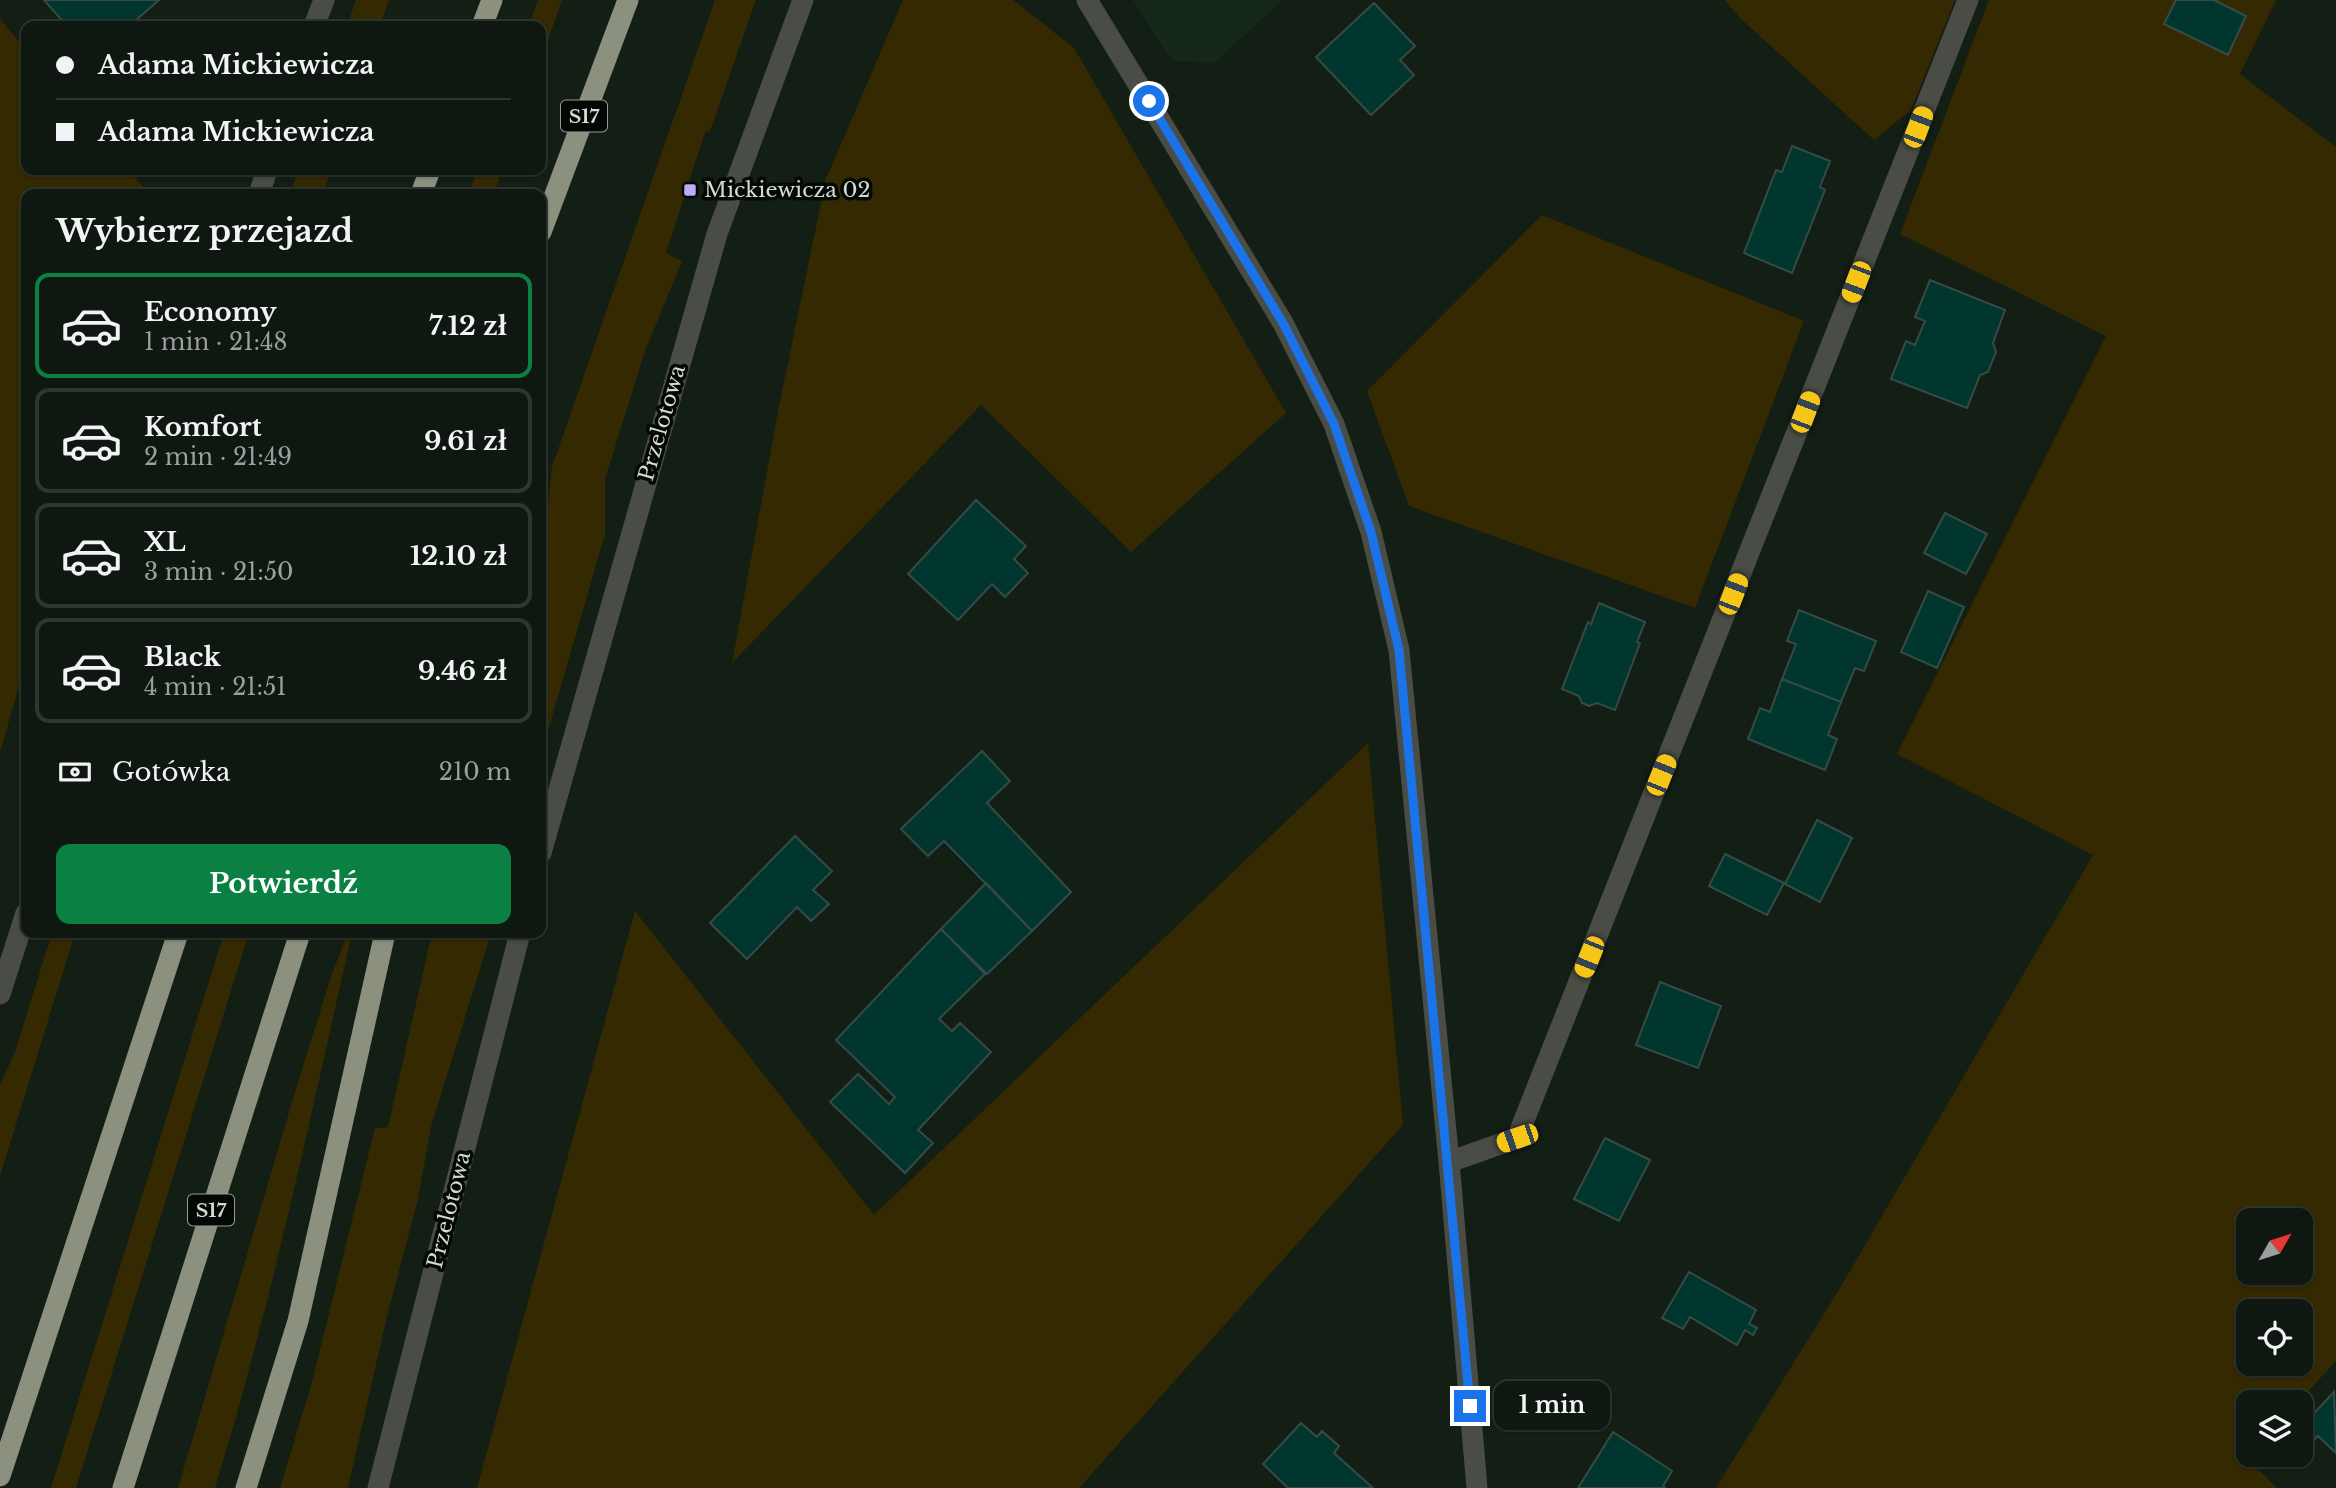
<!DOCTYPE html>
<html lang="pl">
<meta charset="utf-8">
<style>
body{margin:0;font-family:"Libre Baskerville",serif;background:#172019;color:#f1f3f6;height:100vh;display:flex;flex-direction:column;font-size:26px;white-space:nowrap}
*{box-sizing:border-box;margin:0}
p{font-size:23px;color:#9b9f9f}
.icon{flex:none;width:38px;height:38px;fill:none;stroke:currentColor;stroke-width:2;stroke-linecap:round;stroke-linejoin:round}
.map{position:relative;flex:1;overflow:hidden}
.side{position:absolute;left:21px;top:189px;width:525px;height:749px;display:flex;flex-direction:column;background:#0e1710;border-radius:14px;box-shadow:0 2px 5px #0004,0 0 0 2px #2e3630}
.side>*{flex:none}
.top-card{position:absolute;left:21px;top:21px;width:525px;height:154px;border-radius:14px;box-shadow:0 2px 5px #0004,0 0 0 2px #2e3630;display:grid;align-content:center;height:154px;padding:0 35px;background:#0e1710}
.needle{width:46px;rotate:51deg}
.buttons{position:absolute;left:2236px;top:1208px;display:grid;gap:14px}
.buttons a{display:grid;place-items:center;width:77px;height:77px;border-radius:14px;background:#0e1710;box-shadow:0 2px 5px #0004,0 0 0 2px #2e3630;font-size:35px}
.end{position:absolute;width:32px;height:32px;margin:-16px;border:9px solid #1a73e8;background:#fff;box-shadow:0 0 0 4px #fff}
.from{border-radius:50%}
.bubble{position:absolute;height:49px;border-radius:14px;background:#0e1710;box-shadow:0 2px 5px #0004,0 0 0 2px #2e3630;font-size:23px;font-weight:700;line-height:49px;text-align:center}
.car{position:absolute;width:21px;height:42px;margin:-21px -10px;border-radius:9px;box-shadow:0 0 5px 2px #0007;background:linear-gradient(#f5c518 24%,#345 0 40%,#f5c518 0 76%,#345 0 86%,#f5c518 0)}
.top-card b{display:flex;align-items:center;gap:24px;height:66px;font-size:26px}
.top-card b+b{border-top:2px solid #2e3630}
.top-card i{width:18px;height:18px;background:#f1f3f6}
ul{padding:0;list-style:none}
li{display:flex;align-items:center;gap:21px;height:105px;margin:0 14px 10px;padding:0 21px;border:4px solid #2e3630;border-radius:14px}
li div{flex:1}
li b{display:block;font-size:26px}
li em{font-style:normal;font-weight:700}
li.on{border-color:#0b8043}
li>.icon{width:63px;height:63px;stroke-width:1.5}
h2{padding:0 35px;font-size:32px;line-height:84px}
.pay{display:flex;align-items:center;gap:18px;height:77px;padding:0 35px;font-size:26px}
.pay p{margin-inline-start:auto}
.primary-button{display:flex;gap:14px;margin-top:auto;padding:14px 35px}
.primary-button a{flex:1;height:80px;border-radius:14px;background:#0b8043;color:#fff;font-size:28px;font-weight:700;line-height:80px;text-align:center}
.map>svg:first-child{display:block}
.built{fill:#152819}
.green{fill:#352901;fill-rule:evenodd}
.building{fill:#00362e;stroke:#364a46;stroke-width:2}
.lines{fill:none;stroke-linecap:round;stroke-linejoin:round}
.minor{stroke:#4a4d46;stroke-width:21}
.highway{stroke:#8b907f;stroke-width:21}
.route{stroke:#1a73e8;stroke-width:9}
.poi-dot{fill:#bea9f5;stroke:#040805;stroke-width:2.5}
.labels{text-anchor:middle;stroke-width:7;stroke-linejoin:round;paint-order:stroke}
.shield{fill:#040805;stroke:#949b95;stroke-width:2}
.shield-label{font-size:19px;font-weight:bold;fill:#d2dad3}
.poi-label{font-size:21px;fill:#d2dad3;stroke:#040805;text-anchor:start}
.street-label{font-size:21px;fill:#d2dad3;stroke:#040805}
</style>
<div class="map">
<svg width="2336" height="1488" viewBox="0 0 2336 1488">
<rect width="100%" height="100%" fill="#131f15"/>
<!-- built -->
<path class="built" d="M1133,0H1283L1214,63L1172,61Z"/>
<!-- green -->
<path class="green" d="M356,0H389L380,26H347Z
M538,0H562L541,60V26H528Z
M715,0H756L710,131L705,132L666,253L682,261L645,351L605,479V534L541,755V540L546,523L552,467Z
M903,0H1013L1074,48L1286,413L1131,552L981,405L732,663L779,406L826,179Z
M1725,0H1955L1911,110L1874,140L1740,18Z
M1989,0H2276L2240,74L2336,147V1361L2298,1402H2249V1454L2246,1458L2277,1488H1716L1840,1288L2093,855L1897,754L2106,336L1900,234ZM2249,1220H2301V1272H2249ZM2249,1311H2301V1363H2249Z
M0,19L26,50V170H128L149,194H26V662L0,752Z
M298,170H331L323,194H290Z
M478,170H502L494,194H469Z
M1542,215L1804,321L1695,608L1409,506L1367,391Z
M1368,743L1403,1125L1079,1488H477L635,911L874,1215Z
M52,933H75L0,1176V1085L15,1052Z
M224,933H249L76,1488H51Z
M348,933H352C310,1119 271,1306 215,1488H178L298,1082L332,974Z
M432,933H491L431,1127L418,1199L387,1316L348,1488H280L312,1382L375,1128L388,1127Z"/>
<!-- building -->
<path class="building" d="M44,0H159L129,26H67Z
M2176,0H2214L2246,16L2228,55L2164,24Z
M1374,3L1415,46L1400,60L1414,75L1371,115L1316,57Z
M1792,146L1830,161L1820,187L1825,190L1792,273L1744,253L1776,170L1782,172Z
M1930,280L2005,310L1993,343L1996,352L1988,372L1980,375L1967,408L1891,379L1906,341L1915,345L1925,321L1915,317Z
M976,500L1026,546L1014,559L1028,573L1005,597L992,584L958,620L908,574Z
M1945,513L1987,534L1966,574L1924,553Z
M1928,591L1964,607L1937,668L1901,652Z
M1599,603L1645,622L1637,642L1640,643L1615,710L1597,703L1589,706L1582,703L1579,696L1562,689L1588,622L1591,624Z
M1799,610L1876,641L1864,671L1855,668L1841,702L1782,679L1796,644L1787,641Z
M1782,679L1841,702L1828,735L1837,739L1825,770L1748,739L1760,708L1770,712Z
M982,751L1010,781L987,803L1071,892L1032,931L944,841L928,856L901,829Z
M1817,820L1852,838L1820,902L1785,884Z
M795,836L832,871L813,890L829,904L811,921L797,907L747,959L710,923Z
M1725,854L1784,883L1767,915L1709,886Z
M986,883L1032,931L987,974L941,929Z
M941,929L985,974L939,1019L952,1031L960,1023L991,1052L918,1130L933,1143L905,1173L830,1102L858,1074L889,1104L895,1097L836,1040Z
M1660,982L1721,1006L1698,1068L1636,1045Z
M1605,1138L1650,1160L1619,1221L1574,1199Z
M1689,1272L1756,1310L1749,1324L1757,1328L1753,1335L1745,1330L1737,1345L1690,1317L1683,1329L1662,1318Z
M2334,1392L2336,1453L2318,1436L2306,1448L2301,1443V1427Z
M1301,1423L1317,1437L1322,1431L1339,1446L1334,1453L1373,1488H1288L1263,1464Z
M1613,1432L1672,1471L1663,1486L1665,1488H1578Z"/>
<g class="lines">
<!-- minor -->
<path class="minor" d="M1087,0L1283,323L1334,424L1371,532L1399,650L1449,1162L1477,1488
M314,26L324,0
M259,194L267,170
M541,853L717,234L803,0
M0,994L26,913
M1449,1162L1517,1138L1968,0
M378,1488L520,933"/>
<!-- highway -->
<path class="highway" d="M482,26L492,0
M421,194L430,170
M541,232L628,0
M0,1476L178,933
M123,1488L300,933
M246,1488L298,1321L385,933"/>
</g>
<g class="lines">
<!-- route -->
<path class="route" d="M1149,101L1283,323L1334,424L1371,532L1399,650L1470,1406"/>
</g>
<!-- markers -->
<rect class="poi-dot" x="683" y="183" width="14" height="14" rx="3.5"/>
<g class="labels">
<!-- shield labels -->
<g class="shield">
<rect x="561" y="100.5" width="46" height="31" rx="5"/>
<rect x="188" y="1194.5" width="46" height="31" rx="5"/>
</g>
<g class="shield-label">
<text x="584" y="123">S17</text>
<text x="211" y="1217">S17</text>
</g>
<!-- poi labels -->
<g class="poi-label">
<text x="704" y="197">Mickiewicza 02</text>
</g>
<!-- street labels -->
<g class="street-label">
<text transform="translate(662 423) rotate(-74)" y="7">Przelotowa</text>
<text transform="translate(449 1210) rotate(-76)" y="7">Przelotowa</text>
</g>
</g>
</svg>
<div class="buttons">
<a><svg class="needle" viewBox="-14 -14 28 28"><path d="M0-13l5 13h-10z" fill="#e53935"/><path d="M0 13l5-13h-10z" fill="#9b9f9f"/></svg></a>
<a><svg class="icon" aria-label="locate" viewBox="0 0 24 24"><circle cx="12" cy="12" r="6"/><path d="M12 2v4M12 18v4M2 12h4M18 12h4"/></svg></a>
<a><svg class="icon" aria-label="layers" viewBox="0 0 24 24"><path d="M12 4l9 5-9 5-9-5zM3 14l9 5 9-5"/></svg></a>
</div>
<i class="end from" style="left:1149px;top:101px"></i>
<i class="end" style="left:1470px;top:1406px"></i>
<div class="bubble" style="left:1494px;top:1381px;width:116px">1 min</div>
<i class="car" style="left:1918px;top:127px;rotate:21deg"></i>
<i class="car" style="left:1856px;top:282px;rotate:201deg"></i>
<i class="car" style="left:1805px;top:412px;rotate:21deg"></i>
<i class="car" style="left:1733px;top:594px;rotate:21deg"></i>
<i class="car" style="left:1661px;top:775px;rotate:22deg"></i>
<i class="car" style="left:1589px;top:957px;rotate:202deg"></i>
<i class="car" style="left:1517px;top:1138px;rotate:251deg"></i>
<div class="top-card">
<b><i class="from"></i>Adama Mickiewicza</b>
<b><i></i>Adama Mickiewicza</b>
</div>
<section class="side">
<h2>Wybierz przejazd</h2>
<ul>
<li class="on"><svg class="icon" aria-label="car" viewBox="0 0 24 24"><path d="M5 17H2v-5l4-1 3-4h7l3 4 3 1v5h-3M9 17h6M6 11h13"/><circle cx="7" cy="17" r="2"/><circle cx="17" cy="17" r="2"/></svg><div><b>Economy</b><p>1 min · 21:48</p></div><em>7.12 zł</em></li>
<li><svg class="icon" aria-label="car" viewBox="0 0 24 24"><path d="M5 17H2v-5l4-1 3-4h7l3 4 3 1v5h-3M9 17h6M6 11h13"/><circle cx="7" cy="17" r="2"/><circle cx="17" cy="17" r="2"/></svg><div><b>Komfort</b><p>2 min · 21:49</p></div><em>9.61 zł</em></li>
<li><svg class="icon" aria-label="car" viewBox="0 0 24 24"><path d="M5 17H2v-5l4-1 3-4h7l3 4 3 1v5h-3M9 17h6M6 11h13"/><circle cx="7" cy="17" r="2"/><circle cx="17" cy="17" r="2"/></svg><div><b>XL</b><p>3 min · 21:50</p></div><em>12.10 zł</em></li>
<li><svg class="icon" aria-label="car" viewBox="0 0 24 24"><path d="M5 17H2v-5l4-1 3-4h7l3 4 3 1v5h-3M9 17h6M6 11h13"/><circle cx="7" cy="17" r="2"/><circle cx="17" cy="17" r="2"/></svg><div><b>Black</b><p>4 min · 21:51</p></div><em>9.46 zł</em></li>
</ul>
<div class="pay"><svg class="icon" aria-label="cash" viewBox="0 0 24 24"><path d="M3 7h18v10H3z"/><circle cx="12" cy="12" r="2"/></svg>Gotówka<p>210 m</p></div>
<div class="primary-button"><a>Potwierdź</a></div>
</section>
</div>
